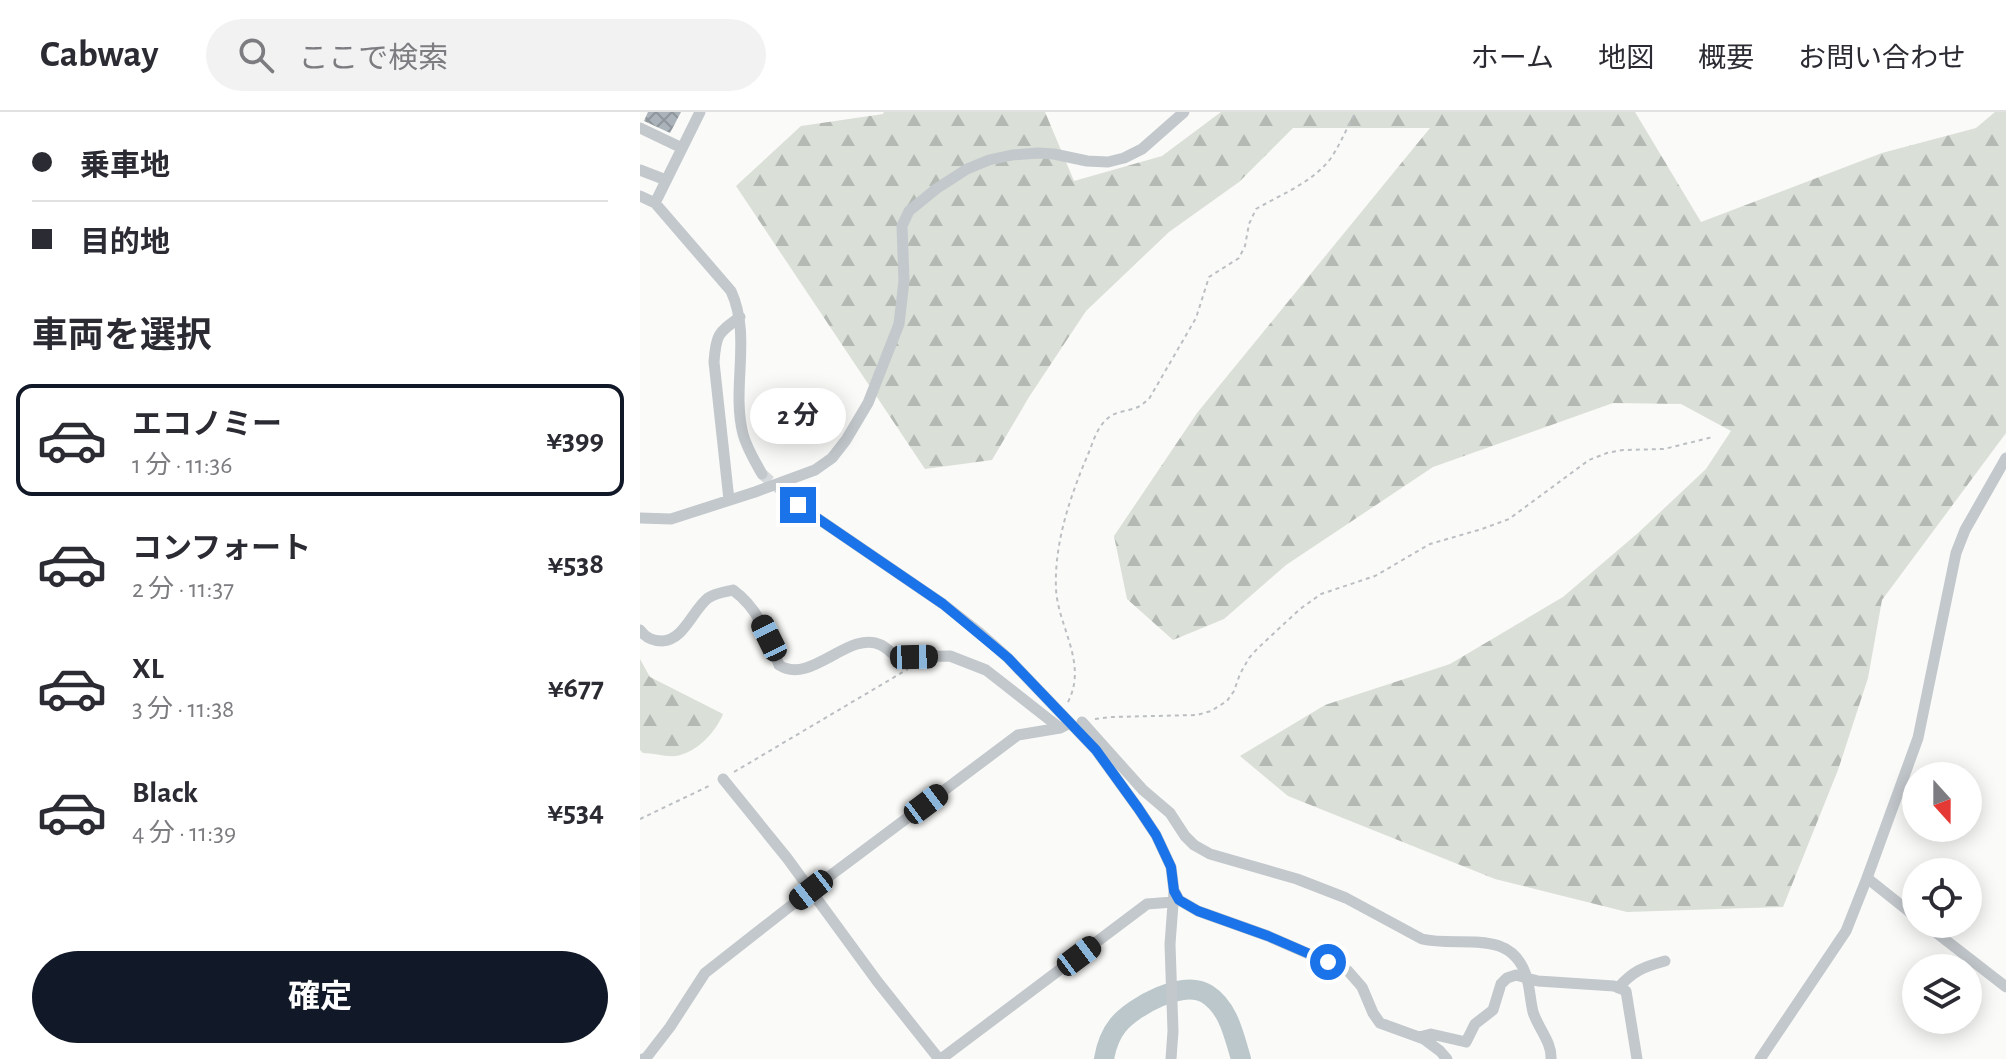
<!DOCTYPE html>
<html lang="ja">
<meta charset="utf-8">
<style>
body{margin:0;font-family:"Alegreya Sans","Noto Sans JP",sans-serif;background:#f2f2f3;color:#2b2b33;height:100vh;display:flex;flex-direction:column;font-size:30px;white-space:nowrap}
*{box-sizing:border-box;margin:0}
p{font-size:26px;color:#7c7c81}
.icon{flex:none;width:44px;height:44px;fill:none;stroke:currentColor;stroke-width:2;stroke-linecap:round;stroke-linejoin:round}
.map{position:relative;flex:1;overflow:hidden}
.panel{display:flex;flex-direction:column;background:#fff;width:640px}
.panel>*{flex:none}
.banner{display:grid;align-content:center;height:176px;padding:0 32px;background:#fff}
.needle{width:52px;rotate:159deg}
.controls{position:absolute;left:1262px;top:650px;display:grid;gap:16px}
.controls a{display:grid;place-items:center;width:80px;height:80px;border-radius:50%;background:#fff;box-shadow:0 4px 20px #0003;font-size:40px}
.end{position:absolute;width:36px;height:36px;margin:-18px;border:10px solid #1a73e8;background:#fff;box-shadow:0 0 0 4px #fff}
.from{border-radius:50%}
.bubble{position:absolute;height:56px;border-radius:28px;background:#fff;box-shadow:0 4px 20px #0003;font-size:26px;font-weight:700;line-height:56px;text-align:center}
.car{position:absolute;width:24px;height:48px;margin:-24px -12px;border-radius:10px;box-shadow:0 0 6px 2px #0007;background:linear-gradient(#222 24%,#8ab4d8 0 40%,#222 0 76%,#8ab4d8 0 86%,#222 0)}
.banner b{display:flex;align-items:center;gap:28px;height:76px;font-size:30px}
.banner b+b{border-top:2px solid #e1e1e2}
.banner i{width:20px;height:20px;background:#2b2b33}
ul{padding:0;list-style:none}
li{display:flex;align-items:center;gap:24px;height:112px;margin:0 16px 12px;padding:0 16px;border:4px solid transparent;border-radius:16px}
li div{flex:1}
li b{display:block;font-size:30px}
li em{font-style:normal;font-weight:700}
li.current{border-color:#111827}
li>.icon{width:72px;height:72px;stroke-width:1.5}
h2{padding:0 32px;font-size:36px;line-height:96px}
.primary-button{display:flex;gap:16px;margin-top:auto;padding:16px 32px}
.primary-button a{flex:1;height:92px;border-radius:48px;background:#111827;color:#fff;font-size:32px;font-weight:700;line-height:92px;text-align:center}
header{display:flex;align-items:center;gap:48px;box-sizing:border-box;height:112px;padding:0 40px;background:#fff;border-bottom:2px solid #e1e1e2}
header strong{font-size:38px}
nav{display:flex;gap:44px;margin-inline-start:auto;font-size:28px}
.search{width:560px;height:72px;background:#f2f2f3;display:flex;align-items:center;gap:20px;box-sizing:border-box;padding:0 28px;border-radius:44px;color:#7c7c81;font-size:30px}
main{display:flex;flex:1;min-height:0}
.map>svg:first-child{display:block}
.forest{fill:url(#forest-firs)}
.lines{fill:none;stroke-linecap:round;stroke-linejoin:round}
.river{stroke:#bbc7cb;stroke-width:20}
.building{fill:url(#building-cross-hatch)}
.minor-tunnel{stroke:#d5d9db;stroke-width:11;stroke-dasharray:11 5.5;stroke-linecap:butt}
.path{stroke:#bbbfc2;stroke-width:2;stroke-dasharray:4 4;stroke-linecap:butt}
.minor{stroke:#c3c8cc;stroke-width:11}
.route{stroke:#1a73e8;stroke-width:10}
</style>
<header>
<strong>Cabway</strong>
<div class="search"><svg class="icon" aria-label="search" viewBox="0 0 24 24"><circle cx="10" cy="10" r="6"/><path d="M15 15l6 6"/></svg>ここで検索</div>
<nav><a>ホーム</a><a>地図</a><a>概要</a><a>お問い合わせ</a></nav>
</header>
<main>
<section class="panel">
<div class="banner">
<b><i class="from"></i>乗車地</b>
<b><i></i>目的地</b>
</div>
<h2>車両を選択</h2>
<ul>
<li class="current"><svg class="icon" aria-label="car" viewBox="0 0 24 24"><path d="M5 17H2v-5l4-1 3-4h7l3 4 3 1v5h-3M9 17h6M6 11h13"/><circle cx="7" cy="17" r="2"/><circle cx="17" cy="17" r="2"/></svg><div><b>エコノミー</b><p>1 分 · 11:36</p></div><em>¥399</em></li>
<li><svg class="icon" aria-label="car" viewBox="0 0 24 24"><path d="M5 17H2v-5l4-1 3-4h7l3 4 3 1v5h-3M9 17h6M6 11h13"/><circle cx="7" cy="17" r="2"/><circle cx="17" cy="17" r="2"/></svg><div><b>コンフォート</b><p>2 分 · 11:37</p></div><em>¥538</em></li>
<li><svg class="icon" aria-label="car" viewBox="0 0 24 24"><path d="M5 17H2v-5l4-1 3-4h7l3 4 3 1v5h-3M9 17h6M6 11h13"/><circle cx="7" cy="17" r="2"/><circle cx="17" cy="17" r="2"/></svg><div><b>XL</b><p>3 分 · 11:38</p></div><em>¥677</em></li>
<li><svg class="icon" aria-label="car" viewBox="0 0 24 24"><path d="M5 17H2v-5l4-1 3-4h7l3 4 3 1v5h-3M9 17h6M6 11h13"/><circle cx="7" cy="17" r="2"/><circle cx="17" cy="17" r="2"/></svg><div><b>Black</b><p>4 分 · 11:39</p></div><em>¥534</em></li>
</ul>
<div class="primary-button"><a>確定</a></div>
</section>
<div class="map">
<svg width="1366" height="947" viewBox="0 0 1366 947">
<defs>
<pattern id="forest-firs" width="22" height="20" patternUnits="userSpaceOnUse" patternTransform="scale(2)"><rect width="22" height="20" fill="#dadfd7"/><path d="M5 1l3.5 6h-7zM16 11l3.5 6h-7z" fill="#b4b9b4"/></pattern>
<pattern id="building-cross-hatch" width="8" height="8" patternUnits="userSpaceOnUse" patternTransform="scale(2)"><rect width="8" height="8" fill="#aab3b9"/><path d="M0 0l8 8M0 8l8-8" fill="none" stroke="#8e969c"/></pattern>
</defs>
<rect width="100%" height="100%" fill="#fafaf8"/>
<!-- forest -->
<path class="forest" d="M244,0H405L434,69L522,44L581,0H995L1061,110L1242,41L1336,16L1355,0H1366V321L1242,488L1228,566L1198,658L1143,795L987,800L855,767L648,684L600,644L685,593L810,552L923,485L998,421L1066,357L1091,319L1041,292L973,291L793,355L646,453L584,507L533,528L487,487L474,424L557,301L790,16H653L599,70L529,120L446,199L389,285L352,348L285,357L96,74L161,14L243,2Z
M0,547L10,565L83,602C76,620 56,641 36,644C26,645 13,641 3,641L0,638Z"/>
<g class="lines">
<!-- river -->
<path class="river" d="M464,947C466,935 470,923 478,913C494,894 543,867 567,882C589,896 594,924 601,947"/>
</g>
<!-- building -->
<path class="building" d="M8,0H41L30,21L4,9Z"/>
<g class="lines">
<!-- minor-tunnel -->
<path class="minor-tunnel" d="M122,362L158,393"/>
<!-- path -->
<path class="path" d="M428,590C448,551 418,515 416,477C414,430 431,382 449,340C453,330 457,316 466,308C475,298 489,300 500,294C503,292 506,289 509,287L556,206L569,165L599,146L605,134L609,112L616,97C642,82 673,70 691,46C701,31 707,15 716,0
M455,607L472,605L557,603L571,599L587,589L594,579L600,562L609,546L618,536L660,497L681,482L735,464L790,432L842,417L869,407L949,348L967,341L983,338L1024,337L1073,325
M94,660L268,557
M0,707L71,673"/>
<!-- minor -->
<path class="minor" d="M0,16L42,36
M0,58L26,68
M0,84L15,91L91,179C112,225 91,275 103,322C107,337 115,349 122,362
M15,91L60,0
M89,388L74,250C76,222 78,221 100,205
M158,393L303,492L340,521L368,546L456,638L498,696L516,723L531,755L534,779L530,832L533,919L531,947
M0,406L31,407L115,380L175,358L192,346L206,328L228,291L259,212L264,169L262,114L269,99L296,77L327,57L349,48L372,43L398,41L414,42L447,49L468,50L484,46L502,37L544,0
M0,518C6,526 12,529 22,529C44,528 52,499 68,486C75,481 84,480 93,478C119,497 128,524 139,553C171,574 209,517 241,533C247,536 252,541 256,545L310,544L346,558L420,616
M442,610L503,678L530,701L545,724L554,733L570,742L657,767L706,786L782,827C819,836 870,815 886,863C890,875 890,888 893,900C898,916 912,930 911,947
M83,667L147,746L237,869L299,947
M1227,766L1276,805
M535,780L539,788L558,799L628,824L708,859L722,875L733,901L740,911L784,927L800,939L807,947
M1285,812L1366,875
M978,876C993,859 1003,855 1025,849
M779,925L791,922L826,930L835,912L853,898L861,872L867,866L876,863L898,869L974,874L986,879L997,947
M3,947L6,946L30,915L65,861L171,778L378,623L420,616L430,611
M301,947L507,792L533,790
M1120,947L1206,819L1227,766L1278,626L1316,441L1325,418L1366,346"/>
</g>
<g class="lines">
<!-- route -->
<path class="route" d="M158,393L303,492L368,546L456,638L498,696L516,723L531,755L534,779L539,788L558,799L628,824L688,850"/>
</g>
</svg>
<div class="controls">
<a><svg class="needle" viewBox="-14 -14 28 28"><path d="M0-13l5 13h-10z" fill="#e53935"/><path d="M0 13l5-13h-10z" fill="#7c7c81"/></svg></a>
<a><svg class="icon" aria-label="locate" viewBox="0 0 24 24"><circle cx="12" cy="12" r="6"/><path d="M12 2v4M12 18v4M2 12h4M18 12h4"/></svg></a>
<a><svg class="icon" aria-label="layers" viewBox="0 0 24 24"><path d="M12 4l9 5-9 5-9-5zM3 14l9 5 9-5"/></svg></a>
</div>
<i class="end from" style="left:688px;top:850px"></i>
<i class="end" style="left:158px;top:393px"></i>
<div class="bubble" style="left:110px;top:276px;width:96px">2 分</div>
<i class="car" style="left:129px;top:526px;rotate:334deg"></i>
<i class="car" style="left:274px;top:545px;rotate:89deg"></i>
<i class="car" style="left:286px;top:692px;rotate:53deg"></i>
<i class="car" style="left:171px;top:778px;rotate:232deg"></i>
<i class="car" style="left:439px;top:844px;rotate:53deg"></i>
</div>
</main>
